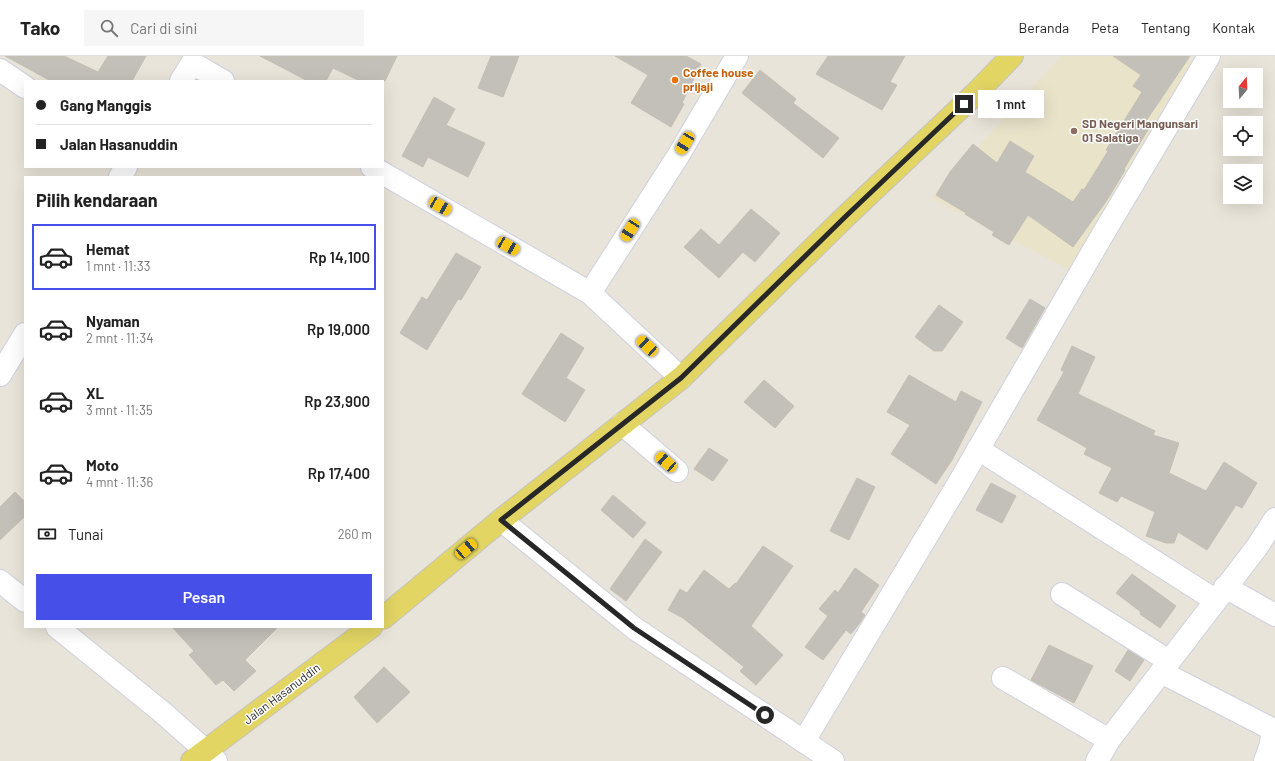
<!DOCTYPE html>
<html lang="id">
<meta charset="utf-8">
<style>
body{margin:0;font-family:Barlow,sans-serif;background:#f6f6f6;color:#222;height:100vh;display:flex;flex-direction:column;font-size:15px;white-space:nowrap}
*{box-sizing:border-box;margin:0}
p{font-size:13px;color:#767676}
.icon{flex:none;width:22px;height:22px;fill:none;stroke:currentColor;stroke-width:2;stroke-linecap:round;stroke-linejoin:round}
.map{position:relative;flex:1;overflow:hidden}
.panel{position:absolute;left:24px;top:120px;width:360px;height:452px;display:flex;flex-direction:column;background:#fff;border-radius:0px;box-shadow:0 4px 16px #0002}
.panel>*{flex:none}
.guide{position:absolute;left:24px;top:24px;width:360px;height:88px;border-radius:0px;box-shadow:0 4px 16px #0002;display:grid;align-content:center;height:88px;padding:0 12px;background:#fff}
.needle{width:26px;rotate:18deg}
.buttons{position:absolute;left:1223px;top:12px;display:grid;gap:8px}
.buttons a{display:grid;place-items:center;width:40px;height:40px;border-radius:0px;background:#fff;box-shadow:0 4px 16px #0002;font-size:20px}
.end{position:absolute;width:18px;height:18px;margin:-9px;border:5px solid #272727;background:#fff;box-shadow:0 0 0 2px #fff}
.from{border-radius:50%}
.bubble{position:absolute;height:28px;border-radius:0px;background:#fff;box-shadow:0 4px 16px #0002;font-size:13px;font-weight:600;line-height:28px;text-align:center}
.car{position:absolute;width:12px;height:24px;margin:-12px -6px;border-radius:5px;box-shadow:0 0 3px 1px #0007;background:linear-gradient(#f5c518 24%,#345 0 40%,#f5c518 0 76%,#345 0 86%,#f5c518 0)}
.guide b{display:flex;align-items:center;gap:14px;height:38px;font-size:15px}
.guide b+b{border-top:1px solid #e0e0e0}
.guide i{width:10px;height:10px;background:#222}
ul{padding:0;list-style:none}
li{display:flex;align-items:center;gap:12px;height:66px;margin:0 8px 6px;padding:0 4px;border:2px solid transparent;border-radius:0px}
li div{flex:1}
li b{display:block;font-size:15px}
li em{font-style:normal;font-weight:600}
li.selected{border-color:#4650e8}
li>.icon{width:36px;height:36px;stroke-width:1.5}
h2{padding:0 12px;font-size:18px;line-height:48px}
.pay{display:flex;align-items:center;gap:10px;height:44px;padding:0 12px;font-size:15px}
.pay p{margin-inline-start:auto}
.action{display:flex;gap:8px;margin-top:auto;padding:8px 12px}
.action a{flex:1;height:46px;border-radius:0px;background:#4650e8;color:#fff;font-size:16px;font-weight:600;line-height:46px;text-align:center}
header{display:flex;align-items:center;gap:24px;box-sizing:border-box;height:56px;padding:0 20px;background:#fff;border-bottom:1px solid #e0e0e0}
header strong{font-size:19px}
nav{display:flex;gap:22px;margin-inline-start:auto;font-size:14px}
.search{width:280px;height:36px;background:#f6f6f6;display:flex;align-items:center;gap:10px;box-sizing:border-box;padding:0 14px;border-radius:0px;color:#767676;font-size:15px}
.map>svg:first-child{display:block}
.education{fill:#e9e3ca}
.building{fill:#c3c0b9;stroke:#c3bfb4}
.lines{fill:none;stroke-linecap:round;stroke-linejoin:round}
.street-casing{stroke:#cfd0df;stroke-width:24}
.primary-casing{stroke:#c3c3c3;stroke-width:24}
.street{stroke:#fff;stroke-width:22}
.primary{stroke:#e2d564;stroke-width:22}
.route{stroke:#272727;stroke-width:5}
.food-dot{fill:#e8710a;stroke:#fff;stroke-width:1.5}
.education-dot{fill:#8d6e63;stroke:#fff;stroke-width:1.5}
.labels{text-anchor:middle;stroke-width:3;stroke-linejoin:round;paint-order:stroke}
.food-label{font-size:12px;font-weight:bold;fill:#c56008;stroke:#fff;text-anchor:start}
.education-label{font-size:12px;font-weight:bold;fill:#785e54;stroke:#fff;text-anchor:start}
.street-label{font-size:12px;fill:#272727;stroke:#fff}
</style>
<header>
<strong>Tako</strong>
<div class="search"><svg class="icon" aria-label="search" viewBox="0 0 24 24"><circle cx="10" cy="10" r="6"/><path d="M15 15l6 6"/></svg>Cari di sini</div>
<nav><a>Beranda</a><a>Peta</a><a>Tentang</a><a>Kontak</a></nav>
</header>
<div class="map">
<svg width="1275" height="705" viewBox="0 0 1275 705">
<rect width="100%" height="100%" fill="#e8e4d9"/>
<!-- education -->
<path class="education" d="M1061,0H1185L1196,8L1072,215L931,142Z"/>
<!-- building -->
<path class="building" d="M5,0H64L98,16L108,0H146L132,25H51Z
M260,0H397L385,25H360L333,12L326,25H308Z
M491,0H519L503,41L478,32Z
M615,0H686L701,8L682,47L684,48L671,71L631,47L648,19Z
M828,0H905L890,26L897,29L882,54L816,18Z
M1113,0H1190L1144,68L1149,72L1124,113L1125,114L1107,144L1073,191L1028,159L1009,189L992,179L994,176L965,158L966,157L936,139L950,116L973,88L997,107L1010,85L1034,100L1025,116L1073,146L1082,133L1084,134L1108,95L1106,94L1142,36L1133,30L1141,19Z
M760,14L796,43L793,47L839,82L823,102L742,37Z
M434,41L455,53L446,69L485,87L468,121L428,101L423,111L402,100Z
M751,153L780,177L755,206L743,196L719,222L684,191L701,173L719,189Z
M456,197L481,211L461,244L458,243L427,294L400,277L422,241L427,244Z
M1030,243L1045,252L1022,292L1006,282Z
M939,249L963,266L942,295H934L915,281Z
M561,277L584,292L566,322L585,334L565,366L522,338Z
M1072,290L1095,301L1078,338L1155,375L1153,379L1179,387L1169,417L1206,435L1224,406L1257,427L1242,452L1236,449L1207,494L1178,476L1174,487H1166L1146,480L1155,456L1121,440L1117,446L1099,437L1112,412L1084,398L1087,392L1037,364L1064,316L1061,314Z
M909,319L956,346L961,335L982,346L952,404L936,428L891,398L910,369L887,356Z
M764,324L794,350L775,372L744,346Z
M709,392L728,404L713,425L694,413Z
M857,422L875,431L849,484L830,475Z
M991,427L1016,440L1002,467L976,454Z
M15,436L25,446V460L0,484V451Z
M613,439L646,467L633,482L601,454Z
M645,483L662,496L626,545L610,533Z
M763,490L793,510L751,570L783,599L756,629L740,615L744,611L683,562L668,554L680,533L687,537L704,514L729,533L735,527L736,528Z
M855,512L879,529L861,556L865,559L859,568L851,578L846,574L823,604L805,591L828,560L819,553L835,534L838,537Z
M1132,518L1176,550L1160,572L1140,558L1141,556L1116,537Z
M172,571H278L245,604L256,615L234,635L223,624L216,629L189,599L194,595Z
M1049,589L1093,610L1074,647L1031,624Z
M1128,594L1144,604L1130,625L1115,615Z
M384,611L410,636L377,667L354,641Z"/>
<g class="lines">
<defs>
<path id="street" d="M0,14L25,31
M181,25L192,7L223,25
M372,111L590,237L678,100L737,0
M120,121L126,111
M590,237L681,322
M0,319L25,278
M622,368L677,415
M978,393L1215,544
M501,464L634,572L833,705
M0,525L25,545
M1225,531L1275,559
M1062,538L1169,605
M57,571L162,656L206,695L216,705
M1161,616L1270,672C1275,682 1269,694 1265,705
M1003,622L1109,684
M804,685L957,430L1103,178L1209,0
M1097,705L1109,684L1257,491L1275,463"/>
<path id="primary" d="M383,562L501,464L681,322L845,161L975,38L1012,0
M192,705L371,571"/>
</defs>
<!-- street casing -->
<use href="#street" class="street-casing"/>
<!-- primary casing -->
<use href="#primary" class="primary-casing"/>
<!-- street -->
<use href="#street" class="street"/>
<!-- primary -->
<use href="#primary" class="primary"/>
</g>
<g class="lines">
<!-- route -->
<path class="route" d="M765,659L634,572L501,464L681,322L845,161L964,48"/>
</g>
<!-- markers -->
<circle class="food-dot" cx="675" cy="24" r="4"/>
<circle class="education-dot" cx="1074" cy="75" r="4"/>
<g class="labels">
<!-- food labels -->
<g class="food-label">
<text x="683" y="21">Coffee house<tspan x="683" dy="14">prijaji</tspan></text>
</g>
<!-- education labels -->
<g class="education-label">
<text x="1082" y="72">SD Negeri Mangunsari<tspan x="1082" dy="14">01 Salatiga</tspan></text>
</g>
<!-- street labels -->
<g class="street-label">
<text transform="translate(282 638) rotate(-37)" y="4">Jalan Hasanuddin</text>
</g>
</g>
</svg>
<div class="buttons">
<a><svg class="needle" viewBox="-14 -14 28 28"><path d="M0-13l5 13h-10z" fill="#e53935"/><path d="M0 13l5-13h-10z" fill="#767676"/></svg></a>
<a><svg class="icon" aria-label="locate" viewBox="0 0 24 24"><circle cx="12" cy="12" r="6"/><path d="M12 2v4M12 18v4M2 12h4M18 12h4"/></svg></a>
<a><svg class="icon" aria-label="layers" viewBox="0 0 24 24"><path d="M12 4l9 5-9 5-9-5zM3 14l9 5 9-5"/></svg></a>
</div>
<i class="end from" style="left:765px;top:659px"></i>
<i class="end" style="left:964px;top:48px"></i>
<div class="bubble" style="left:978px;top:34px;width:66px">1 mnt</div>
<i class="car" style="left:685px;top:87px;rotate:211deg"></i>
<i class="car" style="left:440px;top:150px;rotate:120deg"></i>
<i class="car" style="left:630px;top:174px;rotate:213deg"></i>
<i class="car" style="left:508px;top:190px;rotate:120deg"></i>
<i class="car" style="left:647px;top:290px;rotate:313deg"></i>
<i class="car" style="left:666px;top:406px;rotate:311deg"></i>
<i class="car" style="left:466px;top:493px;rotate:50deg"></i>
<div class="guide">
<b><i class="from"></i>Gang Manggis</b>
<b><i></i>Jalan Hasanuddin</b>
</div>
<section class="panel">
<h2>Pilih kendaraan</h2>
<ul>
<li class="selected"><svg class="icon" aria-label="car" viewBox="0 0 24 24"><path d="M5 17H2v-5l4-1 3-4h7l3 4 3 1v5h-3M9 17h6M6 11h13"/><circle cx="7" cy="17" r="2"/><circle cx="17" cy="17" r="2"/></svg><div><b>Hemat</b><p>1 mnt · 11:33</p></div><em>Rp 14,100</em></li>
<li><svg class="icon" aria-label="car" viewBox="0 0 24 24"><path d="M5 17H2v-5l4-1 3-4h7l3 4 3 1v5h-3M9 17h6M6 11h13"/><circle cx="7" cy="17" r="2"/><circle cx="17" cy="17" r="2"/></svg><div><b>Nyaman</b><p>2 mnt · 11:34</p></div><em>Rp 19,000</em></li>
<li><svg class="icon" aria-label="car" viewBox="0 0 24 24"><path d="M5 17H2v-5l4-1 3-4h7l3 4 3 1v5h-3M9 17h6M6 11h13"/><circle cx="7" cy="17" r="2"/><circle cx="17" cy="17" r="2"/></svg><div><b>XL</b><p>3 mnt · 11:35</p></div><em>Rp 23,900</em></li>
<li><svg class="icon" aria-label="car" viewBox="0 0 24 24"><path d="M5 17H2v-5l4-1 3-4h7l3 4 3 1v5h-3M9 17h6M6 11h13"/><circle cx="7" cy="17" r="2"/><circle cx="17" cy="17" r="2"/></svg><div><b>Moto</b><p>4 mnt · 11:36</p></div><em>Rp 17,400</em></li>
</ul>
<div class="pay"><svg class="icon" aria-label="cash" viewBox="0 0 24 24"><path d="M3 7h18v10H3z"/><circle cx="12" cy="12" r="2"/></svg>Tunai<p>260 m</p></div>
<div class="action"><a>Pesan</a></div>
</section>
</div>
